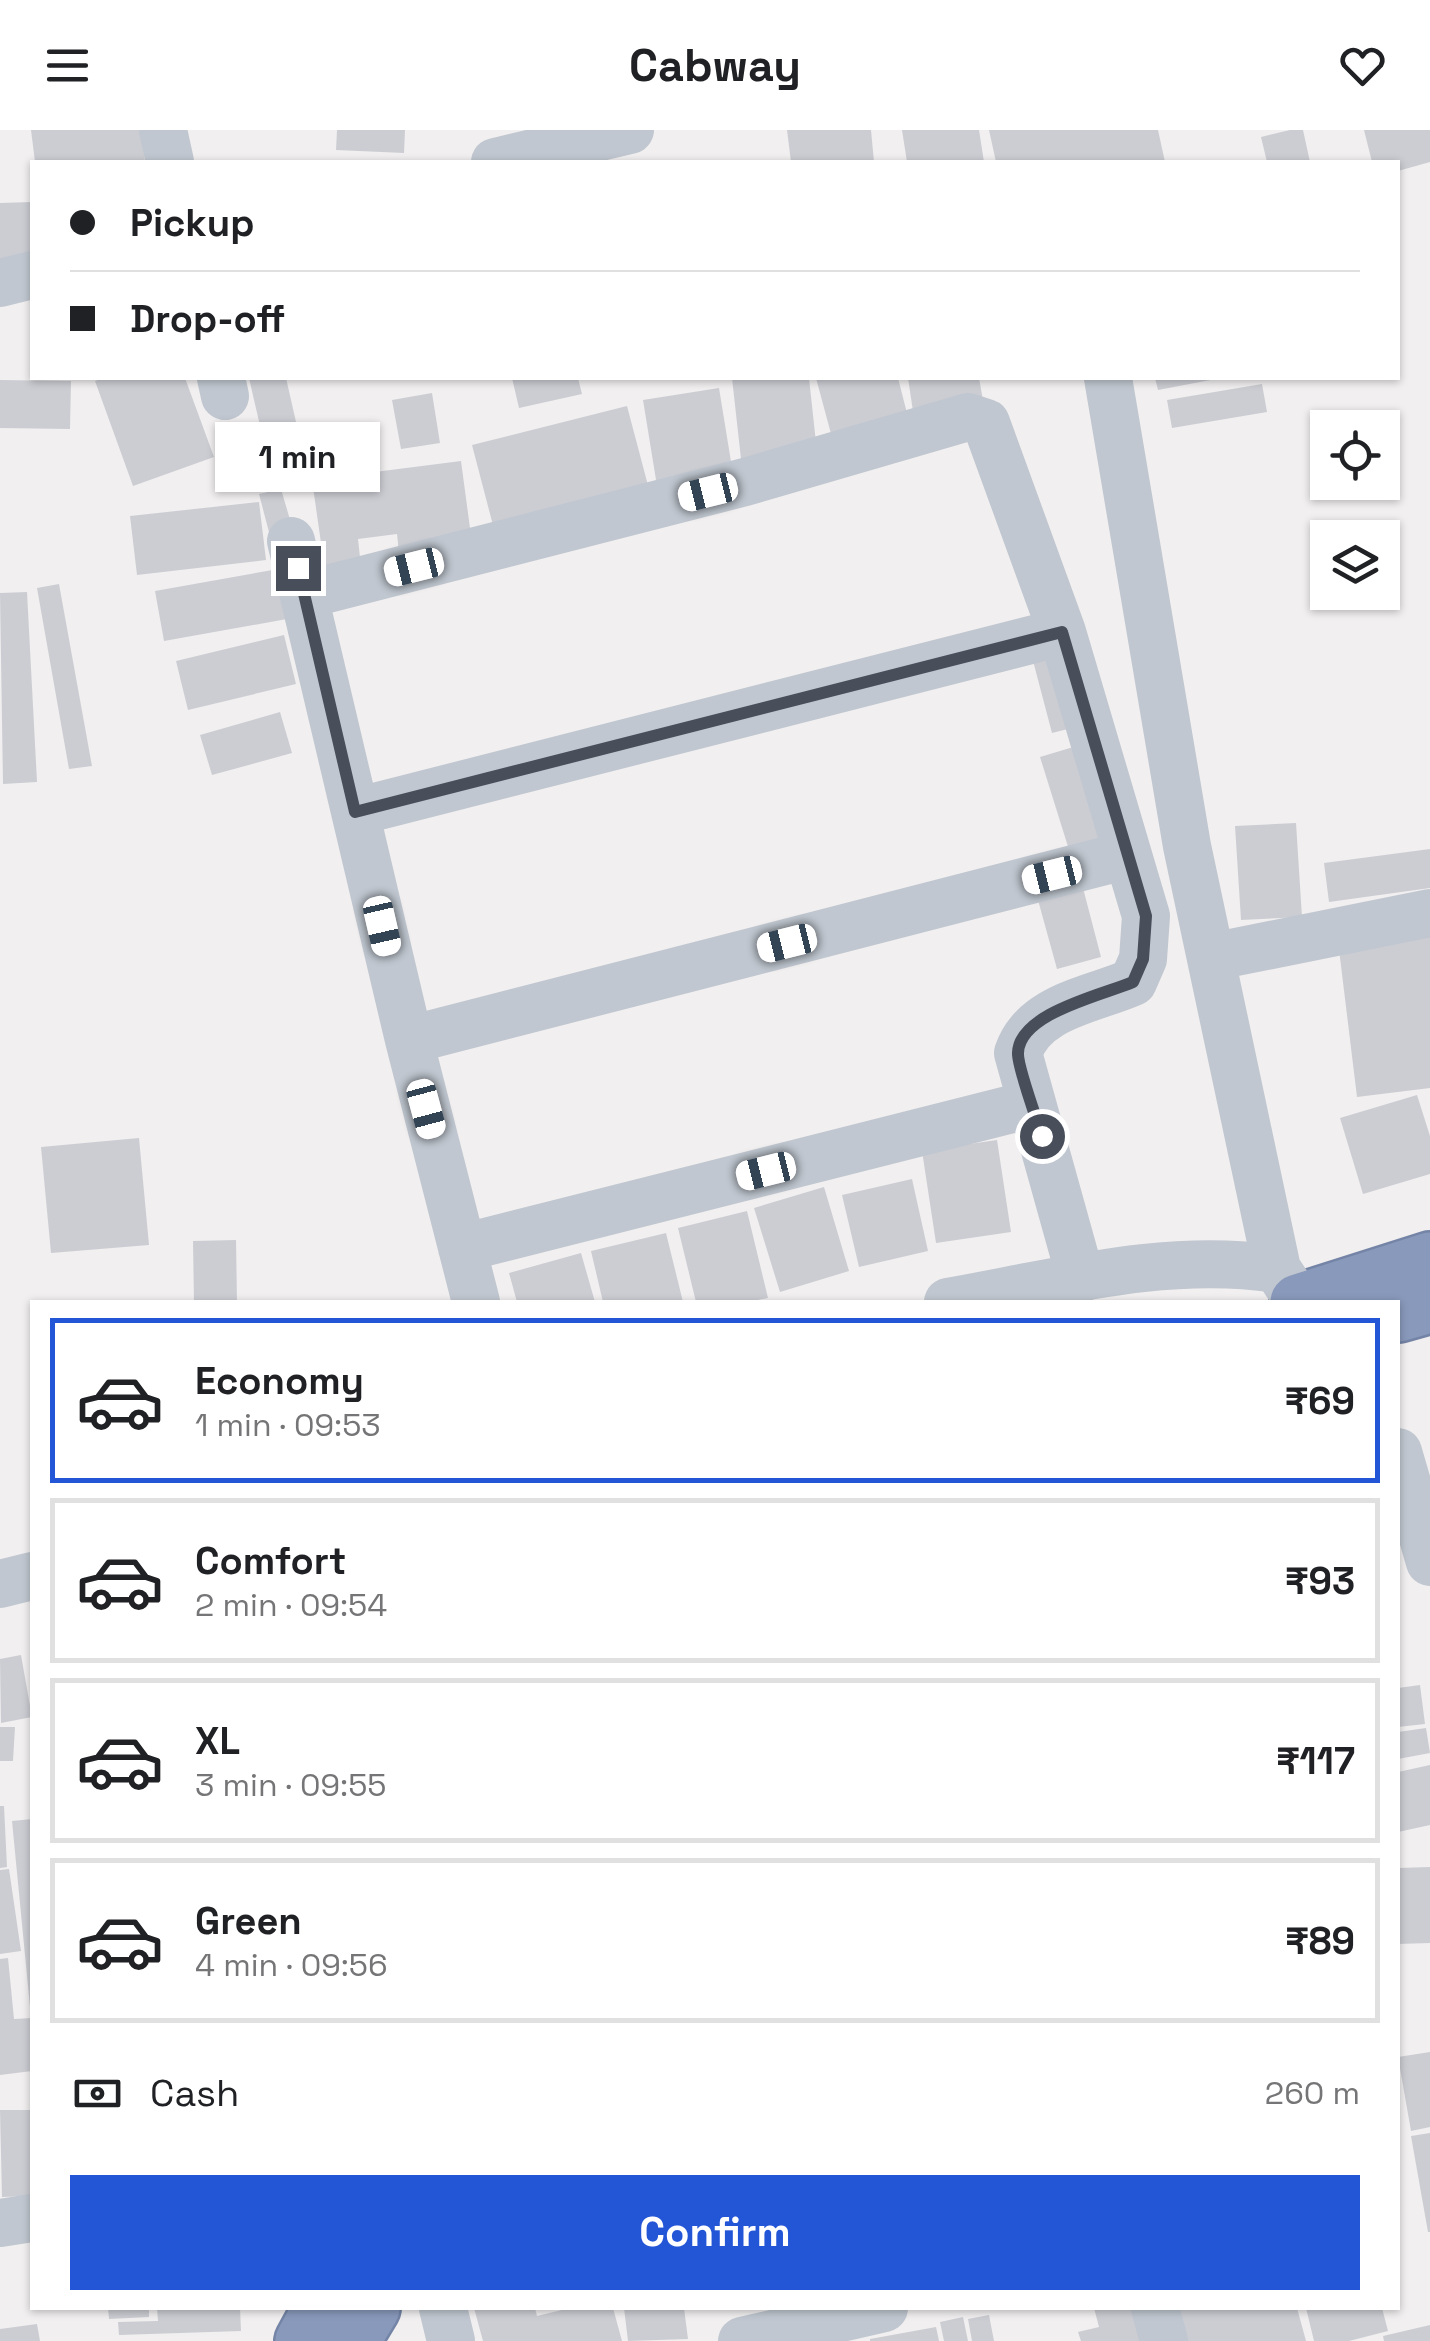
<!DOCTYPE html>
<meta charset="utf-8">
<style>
body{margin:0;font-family:"Space Grotesk",sans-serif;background:#f6f6f6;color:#202124;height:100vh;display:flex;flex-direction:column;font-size:38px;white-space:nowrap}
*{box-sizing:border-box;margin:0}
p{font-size:32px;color:#757577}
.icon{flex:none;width:55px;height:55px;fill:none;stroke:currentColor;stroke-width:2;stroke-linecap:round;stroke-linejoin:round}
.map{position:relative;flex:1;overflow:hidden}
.sheet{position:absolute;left:30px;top:1170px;width:1370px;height:1010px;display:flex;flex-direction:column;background:#fff;border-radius:0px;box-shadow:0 2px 8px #0004}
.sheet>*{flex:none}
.banner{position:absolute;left:30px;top:30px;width:1370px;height:220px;border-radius:0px;box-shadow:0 2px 8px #0004;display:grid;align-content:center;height:220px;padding:0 40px;background:#fff}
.tools{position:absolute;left:1310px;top:280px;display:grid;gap:20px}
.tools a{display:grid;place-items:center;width:90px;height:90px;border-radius:0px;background:#fff;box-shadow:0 2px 8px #0004;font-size:50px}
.end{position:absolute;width:45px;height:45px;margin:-22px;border:12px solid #484f5b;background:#fff;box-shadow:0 0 0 5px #fff}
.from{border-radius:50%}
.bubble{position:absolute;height:70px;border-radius:0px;background:#fff;box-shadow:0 2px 8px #0004;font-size:32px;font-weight:700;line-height:70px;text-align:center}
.car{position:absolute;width:30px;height:60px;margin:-30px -15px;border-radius:12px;box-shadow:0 0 8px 2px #0007;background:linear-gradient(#fff 24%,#345 0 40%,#fff 0 76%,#345 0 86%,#fff 0)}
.banner b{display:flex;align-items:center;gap:35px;height:95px;font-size:38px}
.banner b+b{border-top:2px solid #e0e0e0}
.banner i{width:25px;height:25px;background:#202124}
ul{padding:18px 0 0;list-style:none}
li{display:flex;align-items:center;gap:30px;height:165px;margin:0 20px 15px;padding:0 20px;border:5px solid #e0e0e0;border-radius:0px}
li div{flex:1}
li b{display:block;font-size:38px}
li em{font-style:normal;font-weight:700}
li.on{border-color:#2355d7}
li>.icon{width:90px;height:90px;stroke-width:1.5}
.pay{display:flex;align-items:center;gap:25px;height:110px;padding:0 40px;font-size:38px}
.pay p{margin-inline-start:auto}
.primary-button{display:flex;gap:20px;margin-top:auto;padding:20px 40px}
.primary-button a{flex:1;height:115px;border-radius:0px;background:#2355d7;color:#fff;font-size:40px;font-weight:700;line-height:115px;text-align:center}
header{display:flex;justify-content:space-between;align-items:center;height:130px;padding:0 40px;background:#fff;font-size:45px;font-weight:700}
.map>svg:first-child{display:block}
.building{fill:#cccdd3}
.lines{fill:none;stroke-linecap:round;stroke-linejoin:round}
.highway-casing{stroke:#7484a6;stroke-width:60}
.minor{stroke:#c0c7d0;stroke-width:48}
.highway{stroke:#8999bb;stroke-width:55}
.route{stroke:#484f5b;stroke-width:12}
</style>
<header><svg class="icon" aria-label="menu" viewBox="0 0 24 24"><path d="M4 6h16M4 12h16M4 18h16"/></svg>Cabway<svg class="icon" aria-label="heart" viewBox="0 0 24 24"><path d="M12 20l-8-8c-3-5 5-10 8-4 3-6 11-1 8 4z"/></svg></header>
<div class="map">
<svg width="1430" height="2211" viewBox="0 0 1430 2211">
<rect width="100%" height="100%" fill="#f1efef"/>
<!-- building -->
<path class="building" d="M31,0H141L145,32H35Z
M337,0H405L404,23L336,20Z
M787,0H871L874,32H791Z
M902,0H979L984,32H907Z
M989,0H1158L1165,32H996Z
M1290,0H1303L1310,32H1267L1261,7Z
M1364,0H1430V32L1398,41V32H1372Z
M32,72V130L0,131V73Z
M104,248H185L214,327L133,356L95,251Z
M249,248H286L304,327L269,335Z
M512,248H578L582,264L519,278Z
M732,248H809L817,322L741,329Z
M816,248H898L910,295L834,315Z
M908,248H979L984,276L914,288Z
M1155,248H1216V249L1158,260Z
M0,250L71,251L70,299L0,298Z
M1262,254L1267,282L1172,298L1167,270Z
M719,258L733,344L657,356L643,270Z
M432,263L440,313L401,319L392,270Z
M627,276L650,363L495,403L472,315Z
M461,331L472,413L399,423L397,404L358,409L361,437L325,441L312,350Z
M281,359L293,400L270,406L259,364Z
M259,372L266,430L137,445L130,386Z
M278,439L287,489L164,511L155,461Z
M59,454L92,636L69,639L37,458Z
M27,462L37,652L3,654L0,463Z
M284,505L296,554L188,580L176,531Z
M1057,521L1076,597L1052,603L1032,527Z
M280,582L292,623L212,645L200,605Z
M1080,615L1109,711L1070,723L1040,627Z
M1296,693L1302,787L1241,790L1235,696Z
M1430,719V758L1329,772L1324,733Z
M1083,758L1101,827L1057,839L1038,770Z
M1430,791V958L1357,967L1337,803Z
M1417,965L1430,1006V1044L1363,1064L1340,988Z
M139,1008L149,1115L51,1123L41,1017Z
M997,1010L1011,1102L936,1113L922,1021Z
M912,1049L928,1121L859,1137L842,1065Z
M824,1057L849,1141L780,1162L754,1078Z
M747,1081L768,1168L748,1172H696L678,1098Z
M666,1103L683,1172H603L591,1121Z
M236,1110L237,1172H194L193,1111Z
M581,1123L595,1172H517L509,1143Z
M21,1525L32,1587L1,1593L0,1529Z
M1420,1555L1425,1594L1398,1597V1558Z
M0,1597H15L13,1631H0Z
M1426,1598L1430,1623L1398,1629V1602Z
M1430,1635V1695L1398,1702V1642Z
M0,1676H4L7,1737L0,1738Z
M32,1689V1877H30L12,1691Z
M1430,1737V1813L1398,1814V1738Z
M9,1739L21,1821L0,1824V1740Z
M8,1828L14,1889L32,1888V1941L0,1945V1829Z
M1430,1922V1997L1411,2001L1398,1927Z
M0,1980H32V2066L2,2067Z
M1430,2003V2102H1428L1411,2006Z
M108,2178H149V2187L109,2189Z
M157,2178H240L241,2201L119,2205L118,2192L158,2191Z
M474,2178H535L537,2186L570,2178H613L622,2211H483Z
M624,2178H684L688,2209L628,2211Z
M1094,2178H1148L1157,2211H1081L1078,2202L1099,2197Z
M1173,2178H1297L1306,2211H1182Z
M1306,2178H1382L1388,2201L1349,2211H1314Z
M989,2185L994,2211H972L968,2189Z
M963,2187L968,2211H944L940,2192Z
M37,2194L40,2211H0V2199Z
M1430,2195V2211H1384L1383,2206Z
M936,2197L939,2211H870V2209Z"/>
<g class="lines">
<defs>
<path id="highway" d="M1298,1172L1430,1130
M1398,1184L1430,1175
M303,2211L321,2178
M352,2211L372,2178"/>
</defs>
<!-- highway casing -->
<use href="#highway" class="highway-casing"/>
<!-- minor -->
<path class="minor" d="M163,0L170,32
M495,32L630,0
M0,153L32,145
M221,248L225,266
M1108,248L1187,716L1277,1139
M291,411L409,910L476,1172
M304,465L745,352L968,287L986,293L1062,502L1146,786L1143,829L1133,852C1092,870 1034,876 1018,923L1081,1149
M355,682L1062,502
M1211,827L1430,783
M409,910L1128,725
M462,1118L1032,974
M948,1172C1055,1153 1168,1122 1277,1139L1293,1163
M1398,1322L1430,1432
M0,1454L32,1446
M0,2093L32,2088
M443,2178L451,2211
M1155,2178L1164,2211
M742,2211L884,2178"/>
<!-- highway -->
<use href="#highway" class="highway"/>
</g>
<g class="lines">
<!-- route -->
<path class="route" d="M298,438L355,682L1062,502L1146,786L1143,829L1133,852C1103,865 1019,883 1018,923C1017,936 1037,990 1042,1006"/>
</g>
</svg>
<div class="tools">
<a><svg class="icon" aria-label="locate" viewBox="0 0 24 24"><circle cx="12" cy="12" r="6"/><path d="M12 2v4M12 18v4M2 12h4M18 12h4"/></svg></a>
<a><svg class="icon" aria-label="layers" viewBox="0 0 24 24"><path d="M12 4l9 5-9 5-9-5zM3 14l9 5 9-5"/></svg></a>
</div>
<i class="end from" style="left:1042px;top:1006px"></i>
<i class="end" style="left:298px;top:438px"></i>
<div class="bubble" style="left:215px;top:292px;width:165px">1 min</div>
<i class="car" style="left:708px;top:362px;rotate:256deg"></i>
<i class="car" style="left:414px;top:437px;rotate:256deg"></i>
<i class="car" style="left:1052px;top:745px;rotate:256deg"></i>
<i class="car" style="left:382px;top:796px;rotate:167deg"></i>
<i class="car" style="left:787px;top:813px;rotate:256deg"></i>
<i class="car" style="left:426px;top:979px;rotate:165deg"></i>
<i class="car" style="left:766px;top:1041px;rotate:256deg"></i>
<div class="banner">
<b><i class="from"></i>Pickup</b>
<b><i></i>Drop-off</b>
</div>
<section class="sheet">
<ul>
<li class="on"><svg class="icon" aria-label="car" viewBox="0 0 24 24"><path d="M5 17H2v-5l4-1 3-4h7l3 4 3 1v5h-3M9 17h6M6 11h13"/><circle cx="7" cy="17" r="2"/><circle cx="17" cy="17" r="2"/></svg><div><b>Economy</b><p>1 min · 09:53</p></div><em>₹69</em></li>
<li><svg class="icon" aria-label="car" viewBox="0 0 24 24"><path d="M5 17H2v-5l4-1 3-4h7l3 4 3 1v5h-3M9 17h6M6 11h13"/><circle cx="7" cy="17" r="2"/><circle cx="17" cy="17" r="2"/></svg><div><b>Comfort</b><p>2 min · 09:54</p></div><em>₹93</em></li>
<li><svg class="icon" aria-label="car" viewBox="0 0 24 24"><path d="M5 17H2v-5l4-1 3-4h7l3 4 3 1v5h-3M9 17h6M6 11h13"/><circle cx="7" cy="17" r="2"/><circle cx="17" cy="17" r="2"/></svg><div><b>XL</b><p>3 min · 09:55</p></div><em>₹117</em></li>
<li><svg class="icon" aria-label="car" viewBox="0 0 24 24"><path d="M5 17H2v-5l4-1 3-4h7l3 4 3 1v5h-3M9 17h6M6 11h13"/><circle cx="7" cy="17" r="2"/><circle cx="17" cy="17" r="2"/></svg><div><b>Green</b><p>4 min · 09:56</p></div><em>₹89</em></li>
</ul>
<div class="pay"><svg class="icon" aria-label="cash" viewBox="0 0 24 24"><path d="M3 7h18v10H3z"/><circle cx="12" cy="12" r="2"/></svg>Cash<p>260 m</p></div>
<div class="primary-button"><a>Confirm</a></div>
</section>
</div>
